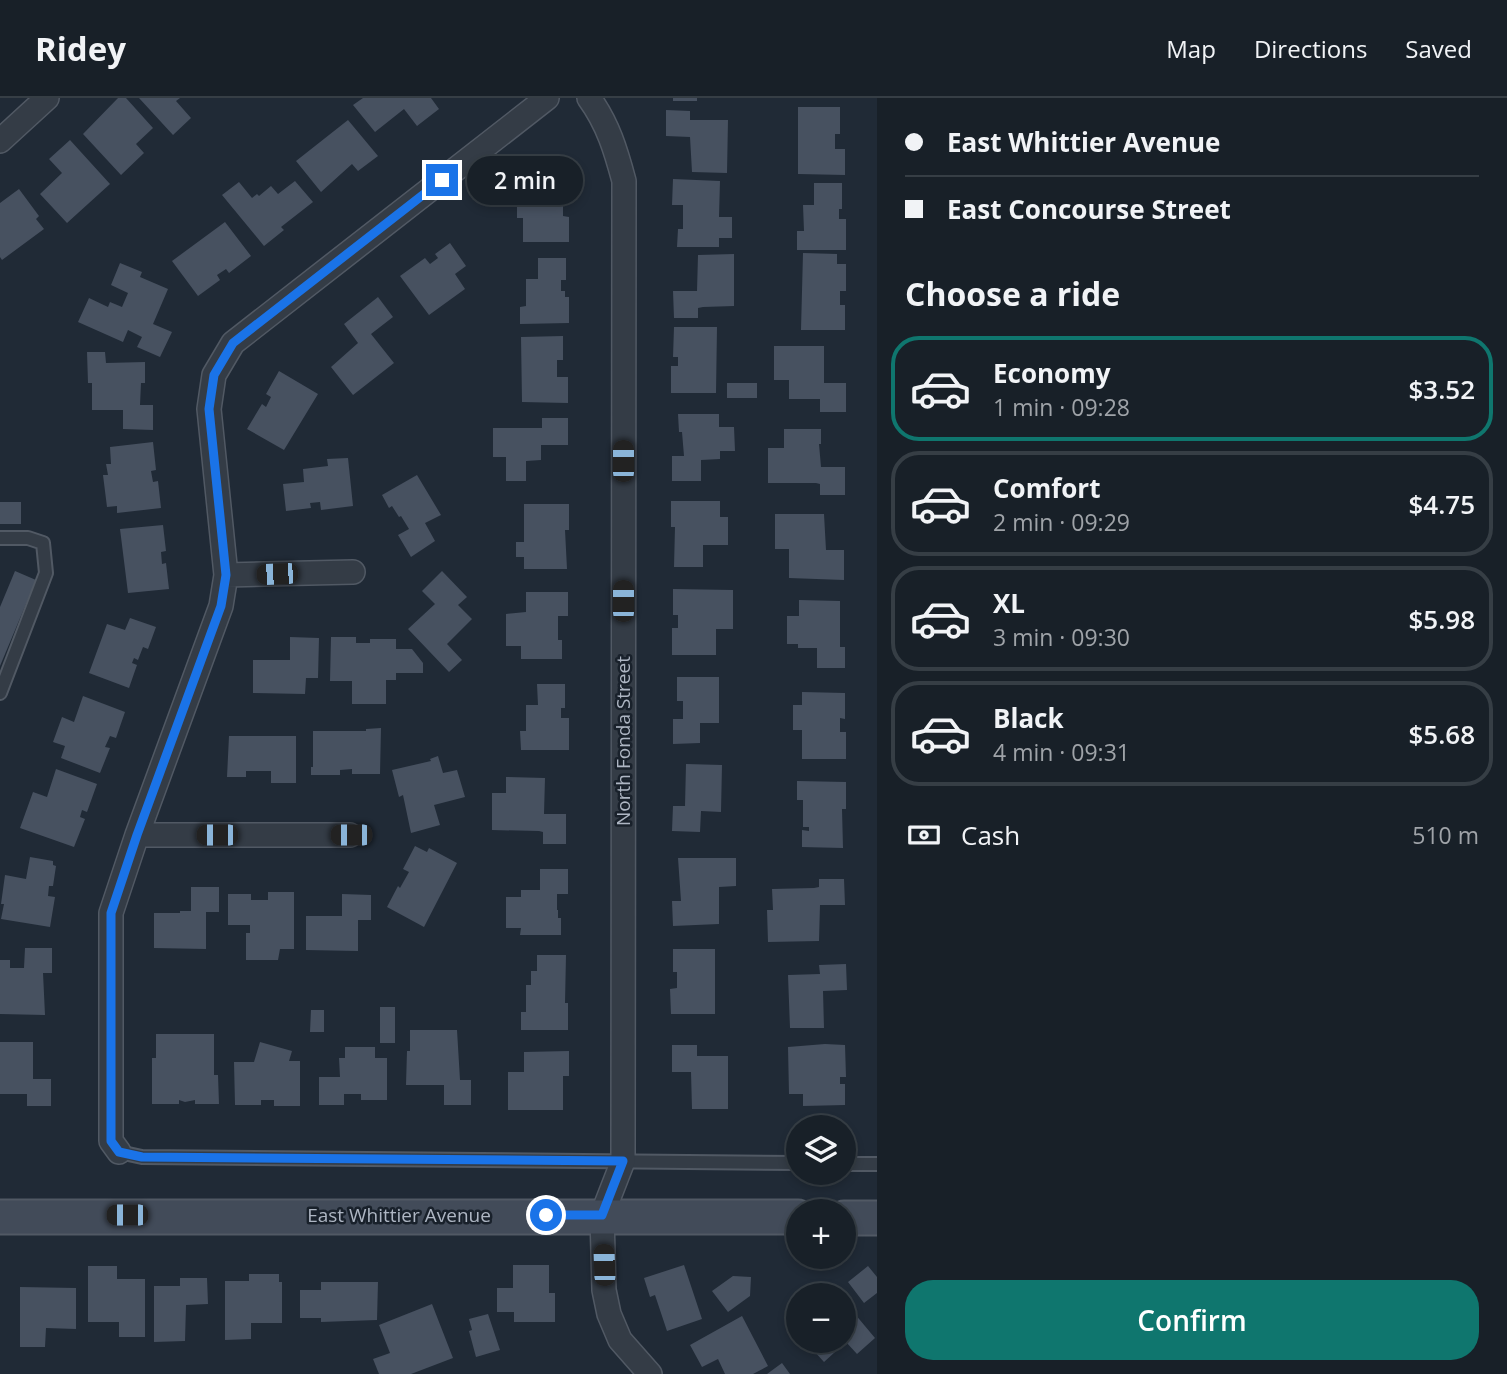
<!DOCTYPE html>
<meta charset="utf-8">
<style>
body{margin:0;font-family:"Open Sans",sans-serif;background:#212830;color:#f1f3f6;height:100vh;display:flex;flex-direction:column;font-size:26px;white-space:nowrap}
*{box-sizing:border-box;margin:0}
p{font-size:23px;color:#9fa3a8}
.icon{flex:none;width:38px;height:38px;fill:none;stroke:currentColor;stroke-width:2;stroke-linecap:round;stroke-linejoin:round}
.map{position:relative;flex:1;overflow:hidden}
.side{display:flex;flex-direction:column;background:#182028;width:630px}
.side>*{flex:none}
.hud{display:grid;align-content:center;height:154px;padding:0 28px;background:#182028}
.tools{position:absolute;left:786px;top:1017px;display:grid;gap:14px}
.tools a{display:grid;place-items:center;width:70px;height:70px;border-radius:50%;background:#182028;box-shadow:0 4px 10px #0003,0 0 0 2px #363e45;font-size:35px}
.end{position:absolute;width:32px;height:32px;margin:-16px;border:9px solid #1a73e8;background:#fff;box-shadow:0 0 0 4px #fff}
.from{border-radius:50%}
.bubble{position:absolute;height:49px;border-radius:24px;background:#182028;box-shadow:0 4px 10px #0003,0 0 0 2px #363e45;font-size:23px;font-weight:600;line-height:49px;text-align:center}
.car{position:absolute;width:21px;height:42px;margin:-21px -10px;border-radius:9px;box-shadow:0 0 5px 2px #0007;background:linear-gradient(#222 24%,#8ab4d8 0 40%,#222 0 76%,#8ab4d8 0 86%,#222 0)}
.hud b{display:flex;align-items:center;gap:24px;height:66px;font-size:26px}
.hud b+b{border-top:2px solid #363e45}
.hud i{width:18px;height:18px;background:#f1f3f6}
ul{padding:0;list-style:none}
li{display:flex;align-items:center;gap:21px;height:105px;margin:0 14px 10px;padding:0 14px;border:4px solid #363e45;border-radius:28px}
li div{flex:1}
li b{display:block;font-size:26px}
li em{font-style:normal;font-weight:600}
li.current{border-color:#0f766e}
li>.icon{width:63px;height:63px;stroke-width:1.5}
h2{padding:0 28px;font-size:32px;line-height:84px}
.pay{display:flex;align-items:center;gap:18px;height:77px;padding:0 28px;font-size:26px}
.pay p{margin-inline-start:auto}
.button{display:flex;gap:14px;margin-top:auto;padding:14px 28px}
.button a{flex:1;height:80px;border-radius:28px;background:#0f766e;color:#fff;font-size:28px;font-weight:600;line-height:80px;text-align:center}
header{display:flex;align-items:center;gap:42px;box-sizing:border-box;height:98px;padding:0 35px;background:#182028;border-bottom:2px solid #363e45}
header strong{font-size:33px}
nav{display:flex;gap:38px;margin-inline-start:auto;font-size:24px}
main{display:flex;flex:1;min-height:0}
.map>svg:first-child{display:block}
.building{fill:#475160}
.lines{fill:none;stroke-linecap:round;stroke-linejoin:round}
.lane-casing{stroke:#515964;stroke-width:16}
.street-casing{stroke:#515964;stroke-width:26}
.secondary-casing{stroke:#515964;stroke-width:37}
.lane{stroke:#343c46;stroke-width:12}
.street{stroke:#343c46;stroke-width:23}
.secondary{stroke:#424b59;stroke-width:33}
.route{stroke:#1a73e8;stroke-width:9}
.labels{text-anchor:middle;stroke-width:5;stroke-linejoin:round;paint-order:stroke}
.street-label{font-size:19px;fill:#aeb6c3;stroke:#19212b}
</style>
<header>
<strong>Ridey</strong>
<nav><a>Map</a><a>Directions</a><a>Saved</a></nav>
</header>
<main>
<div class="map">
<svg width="877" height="1276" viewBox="0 0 877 1276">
<rect width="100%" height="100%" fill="#202a36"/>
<!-- building -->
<path class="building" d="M118,0H126L153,30L136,46L144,55L121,77L83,36Z
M139,0H180L176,3L191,20L173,37Z
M363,0H431L439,11L417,28L404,11L375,34L353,7Z
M673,0H697V3H673Z
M798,9H840V36H835V51H845V77L798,76Z
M666,12L690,13V22H728L727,75L692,74L690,39L666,38Z
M348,22L378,58L358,73L352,66L321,94L296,63Z
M70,42L110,86L67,125L40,96L62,75L49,61Z
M524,78H567V105H563V118L569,119V144H523V120H517V102H524Z
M673,81L720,83L719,119H732V140H719V149H677L678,131H683V107H672Z
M295,83L313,104L281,129L284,132L264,148L222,97L239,84L252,100L257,96L259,98L271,88L278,96Z
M814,85H842V111H839V121H846V152H797V133H804L803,107H814Z
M19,91L39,118L36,121L44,131L2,162L0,159V105Z
M225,124L251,158L229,175L226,171L217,177L220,182L198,198L172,163Z
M450,145L466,168L455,176L465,191L429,217L400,178L425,160L430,166L438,160L435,156Z
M803,155L837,156V166H846V193H840V207H845V232H801Z
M734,156V208L703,209L698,210V220H674L673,193H697L698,157Z
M538,160H566V182H561V193H565V199H569V225L520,226V209L526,208V181H538Z
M120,165L142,174L140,179L168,191L153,226L172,234L160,259L137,249L142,239L128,232L123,244L78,224L89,200L108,209L110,204L122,209L128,195L111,187Z
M378,199L393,219L371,236L394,265L353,297L331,269L358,245L344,226Z
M674,229H717L716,295H671V268H678V259H673Z
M563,238V262H557V279H568V305L522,304L521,239Z
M774,248H824V285H846V314H820V301H789V282H774Z
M87,254H105L106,265L145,264V285H141L140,307H153V332L123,331V312H92V285H88Z
M279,273L318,296L284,352L247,331L262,306L266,309L271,299L266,296Z
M727,285H757V300H727Z
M678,316H719V329H734L735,353H720V361L701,362V383H672V358H684L682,334H679Z
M542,320H568V347H541V362L526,363V383H506V359H493V330H542Z
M784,331H821V346H819L821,369H845V397H820V386L816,385H768V350H784Z
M153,344L156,372L151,373L153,384L158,383L161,410L117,415V408L107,409L103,377H108L106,366H111L110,349Z
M348,360L353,408L321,412L320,404L310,405L311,410L286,413L283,386L304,384L303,371L328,368L327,361Z
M417,377L441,417L425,425L435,443L411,459L398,437L409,431L401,418L399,419L392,408L389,410L382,397Z
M671,403H720V419H728V447H703V469H674L675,429H671Z
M0,404H21V426H0Z
M524,406H569V432H565L567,471H524V459H516V444H524Z
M775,416H824L826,452H844V482L789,480V451H775Z
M163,427L166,453L161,454L162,466L166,465L169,491L128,495L120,431Z
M15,473L36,482L0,568V509Z
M442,473L467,499L458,507L472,521L447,546L462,562L449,574L408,531L435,506L422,493Z
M673,491L733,492V531H716V557H672V530H678V517H673Z
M526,494H568V518H558V542H562V561H521V548H506V516L526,514Z
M799,502L840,503V549H845V570H817V550H798V546H787V518H799Z
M130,520L156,529L148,551L143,549L138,562L134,560L132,565L137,567L129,590L89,575L107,526L125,532Z
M290,539L319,540L318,580H306L305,596L253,595V562H290Z
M331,539H356V545H370V541H396V551H412L423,565V575H396V582H386V606H352V583H330Z
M677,579H719V625H700V645L673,646V621H683V603H677Z
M537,586H565V610H561V620H569V652H521L520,633H526V607H538Z
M802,594L845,595V621L840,620V634H846V661H802V632H793V607H802Z
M83,598L125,614L116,640L110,638L105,649L110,650L100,675L61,660L65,648L53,644L62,619L74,624Z
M381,630L380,676H352V671L340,672V677H311V669H313V633H366V631Z
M229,638H296V685H271V673H246V679H227Z
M438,658L443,675L457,672L465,699L434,707L440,727L411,735L403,697L399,699L392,672L431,663L430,661Z
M686,666L722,667L721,714L701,713L700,734L672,733L673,708H685Z
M56,671L97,686L87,714L82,712L80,719L85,721L74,749L20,730L33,694L47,699Z
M506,679L545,680L544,716H566V746H543V734L539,733L492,732V695H506Z
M797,683L846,684V711H842L843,750L802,749V732L809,733V729H803V702H797Z
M415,748L427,754L429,750L457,765L424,829L387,809L398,788L400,790L409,774L403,771Z
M30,759L53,763V767L56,768L53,788H49L48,798L55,799L50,829L1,821L4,806H1L5,777L26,781Z
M678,760H736V788L719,789V826L673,828L672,803H681Z
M540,771H568V796H557V812H558V820H561V837H520L521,830H506V799H521V792H540Z
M819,781H844L845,807H820L819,843L768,844L767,812H773L772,791L814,790L819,789Z
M191,789H219V814H206V851L154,850V815H180V813H191Z
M268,794H294V851H280L278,862H246V835H250V827H228V796H251V802H268Z
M342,796L371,797V822H358V853L306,852V818H342Z
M25,850H52V875H43L45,917L0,916V862H10V870H24Z
M673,851H715V916H671L670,891L677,890V874H673Z
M537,857H566L565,905H568V932H521V914H526V887H531V873H537Z
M846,866L847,892L823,893L824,930H790L788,877L820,876L819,867Z
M380,909H395V945H380Z
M311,912H324V934H310Z
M410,932H457L460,982H471V1007H444V987H406L407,953H410Z
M156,936H214V977H218L219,1006H195V1002L185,1004L179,1002V1006H152V960H156Z
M0,944H33V981H51V1008H27V996H0Z
M260,944L292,953L289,963H300V1008H274V1002H261V1007H235L234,964H254Z
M825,946L845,947L846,979H840V986H845V1007L803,1008V996H789L788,949Z
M672,947H697V958H728V1011H692L691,974H672Z
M345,949H375V960H387V1002H361V996H344V1007H319V979H340L339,960H345Z
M569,953V978H563V1012H508V974H524V954Z
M513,1167H549V1195H555V1224H514V1214H497V1190H513Z
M684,1167L702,1221L667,1233L655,1197L650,1199L644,1180Z
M88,1168H117V1181H145V1239H119V1224H88Z
M868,1168L877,1179V1195L864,1205L848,1184Z
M249,1176H279V1184H282V1225H251V1241L225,1242V1183H249Z
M733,1178L751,1179L750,1198L728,1214L712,1193Z
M180,1180H207L208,1206L186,1207L185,1243L154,1244V1188H180Z
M321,1184H378L377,1222L321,1224V1220H300V1192H321Z
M20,1189L76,1190V1231L46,1230L45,1249H20Z
M844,1203L875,1240L857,1256L846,1244L824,1264L804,1242H844Z
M432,1206L453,1260L411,1276H379L373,1261L390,1255L379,1227Z
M798,1208V1232L786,1219Z
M488,1216L500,1252L476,1259L469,1233L472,1232L469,1221Z
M742,1218L768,1268L753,1276H725L718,1261L702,1269L690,1247Z
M782,1265L790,1276H767Z"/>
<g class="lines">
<defs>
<path id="lane" d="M0,440H28L43,445L46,475L0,595
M119,1054L142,1059L798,1065
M844,1066H877"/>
<path id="street" d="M589,0C608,26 616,53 624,83L623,1063L602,1117L604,1192L609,1216L620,1242L650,1276
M0,43L47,0
M226,477L353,474
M137,737H350
M119,1054L111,1043V815L137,737L221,508L226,477L209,311L214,277L233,245L547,0"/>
<path id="secondary" d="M0,1119H798
M844,1120H877"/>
</defs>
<!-- lane casing -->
<use href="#lane" class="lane-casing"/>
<!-- street casing -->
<use href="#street" class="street-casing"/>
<!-- secondary casing -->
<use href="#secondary" class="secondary-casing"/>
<!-- lane -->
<use href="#lane" class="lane"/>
<!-- street -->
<use href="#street" class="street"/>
<!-- secondary -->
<use href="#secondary" class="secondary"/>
</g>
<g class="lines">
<!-- route -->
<path class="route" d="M442,82L233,245L214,277L209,311L226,477L221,508L137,737L111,815V1043L119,1054L142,1059L623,1063L602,1117H546"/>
</g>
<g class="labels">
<!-- street labels -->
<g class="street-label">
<text transform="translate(623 643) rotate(-90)" y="7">North Fonda Street</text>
<text x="399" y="1124">East Whittier Avenue</text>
</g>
</g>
</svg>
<div class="tools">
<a><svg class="icon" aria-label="layers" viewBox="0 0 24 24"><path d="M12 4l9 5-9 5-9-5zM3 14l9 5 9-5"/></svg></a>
<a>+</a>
<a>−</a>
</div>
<i class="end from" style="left:546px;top:1117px"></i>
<i class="end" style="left:442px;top:82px"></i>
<div class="bubble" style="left:467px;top:58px;width:116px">2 min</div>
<i class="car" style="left:623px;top:363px;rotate:0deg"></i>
<i class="car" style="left:277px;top:476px;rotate:268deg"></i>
<i class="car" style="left:623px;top:503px;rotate:0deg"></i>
<i class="car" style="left:217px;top:737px;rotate:270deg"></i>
<i class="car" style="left:351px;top:737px;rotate:270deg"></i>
<i class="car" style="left:127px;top:1117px;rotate:270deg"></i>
<i class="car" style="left:604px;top:1167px;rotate:358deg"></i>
</div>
<section class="side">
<div class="hud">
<b><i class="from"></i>East Whittier Avenue</b>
<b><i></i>East Concourse Street</b>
</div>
<h2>Choose a ride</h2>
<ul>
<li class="current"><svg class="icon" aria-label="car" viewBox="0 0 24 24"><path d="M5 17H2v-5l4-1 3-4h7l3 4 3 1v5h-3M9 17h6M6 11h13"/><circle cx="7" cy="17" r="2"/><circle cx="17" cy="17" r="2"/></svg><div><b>Economy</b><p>1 min · 09:28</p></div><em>$3.52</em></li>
<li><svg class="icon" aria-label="car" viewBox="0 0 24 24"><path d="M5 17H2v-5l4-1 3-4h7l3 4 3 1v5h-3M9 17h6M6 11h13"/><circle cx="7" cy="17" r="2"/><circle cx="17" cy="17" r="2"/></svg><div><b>Comfort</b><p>2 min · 09:29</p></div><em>$4.75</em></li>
<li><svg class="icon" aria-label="car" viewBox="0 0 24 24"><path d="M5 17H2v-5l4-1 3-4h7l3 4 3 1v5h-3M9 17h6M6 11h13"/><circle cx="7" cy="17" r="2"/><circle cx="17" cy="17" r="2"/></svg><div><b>XL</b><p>3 min · 09:30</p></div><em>$5.98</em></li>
<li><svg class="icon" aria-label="car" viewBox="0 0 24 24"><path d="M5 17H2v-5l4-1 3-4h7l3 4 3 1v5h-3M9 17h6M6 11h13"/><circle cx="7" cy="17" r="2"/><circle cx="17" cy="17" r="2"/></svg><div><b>Black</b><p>4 min · 09:31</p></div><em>$5.68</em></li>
</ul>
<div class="pay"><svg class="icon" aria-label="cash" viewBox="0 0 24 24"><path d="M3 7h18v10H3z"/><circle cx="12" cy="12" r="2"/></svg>Cash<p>510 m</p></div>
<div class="button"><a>Confirm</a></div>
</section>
</main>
